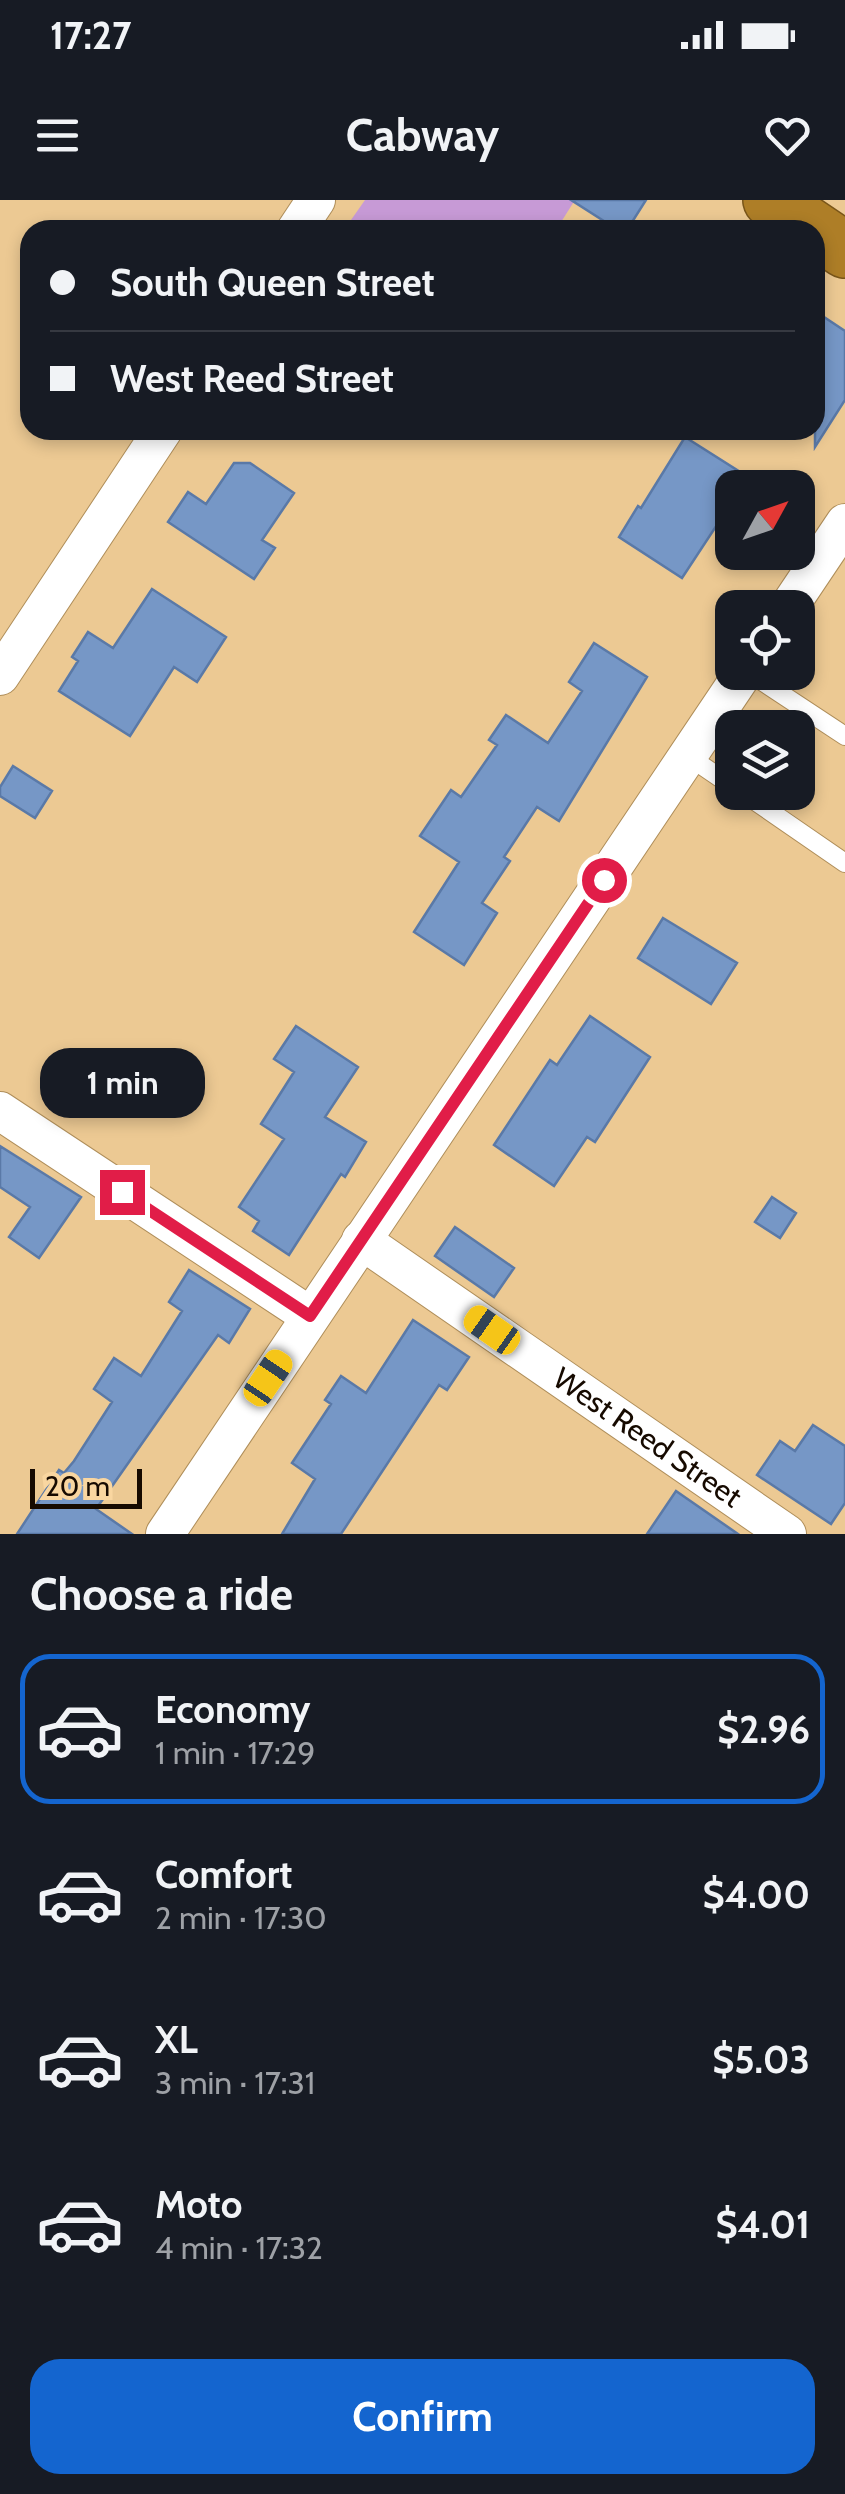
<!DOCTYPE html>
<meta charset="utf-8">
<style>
body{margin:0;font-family:Cabin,sans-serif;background:#20242c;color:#f1f3f6;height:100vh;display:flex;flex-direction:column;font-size:38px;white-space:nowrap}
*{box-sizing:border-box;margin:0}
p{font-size:32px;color:#9ea1a6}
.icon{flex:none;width:55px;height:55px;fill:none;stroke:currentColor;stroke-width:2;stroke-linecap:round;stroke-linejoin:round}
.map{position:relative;height:1334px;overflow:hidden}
.side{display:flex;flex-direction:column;background:#171b24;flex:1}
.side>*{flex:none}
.guide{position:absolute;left:20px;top:20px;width:805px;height:220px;border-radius:30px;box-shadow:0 5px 15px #0003;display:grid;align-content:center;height:220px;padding:0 30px;background:#171b24}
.needle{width:65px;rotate:50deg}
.tools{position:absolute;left:715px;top:270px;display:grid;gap:20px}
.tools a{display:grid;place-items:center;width:100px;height:100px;border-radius:20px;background:#171b24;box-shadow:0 5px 15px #0003;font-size:50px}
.scale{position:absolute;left:30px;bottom:25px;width:112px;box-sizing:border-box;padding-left:10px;border:5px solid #160a00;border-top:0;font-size:28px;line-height:35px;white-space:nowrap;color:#160a00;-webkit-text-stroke:8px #f9d6a0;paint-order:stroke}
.end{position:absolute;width:45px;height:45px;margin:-22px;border:12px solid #e11d48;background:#fff;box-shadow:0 0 0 5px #fff}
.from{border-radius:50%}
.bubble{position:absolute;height:70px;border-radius:30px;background:#171b24;box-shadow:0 5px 15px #0003;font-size:32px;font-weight:800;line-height:70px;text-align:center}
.car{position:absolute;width:30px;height:60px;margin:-30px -15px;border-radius:12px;box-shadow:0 0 8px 2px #0007;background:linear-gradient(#f5c518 24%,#345 0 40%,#f5c518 0 76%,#345 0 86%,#f5c518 0)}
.guide b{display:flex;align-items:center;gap:35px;height:95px;font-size:38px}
.guide b+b{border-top:2px solid #363941}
.guide i{width:25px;height:25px;background:#f1f3f6}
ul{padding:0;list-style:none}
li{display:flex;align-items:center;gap:30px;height:150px;margin:0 20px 15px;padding:0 10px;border:5px solid transparent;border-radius:30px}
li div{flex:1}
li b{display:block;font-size:38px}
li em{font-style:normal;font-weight:800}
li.active{border-color:#1465cf}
li>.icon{width:90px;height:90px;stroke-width:1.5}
h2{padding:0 30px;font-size:45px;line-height:120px}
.button{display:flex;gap:20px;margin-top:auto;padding:20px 30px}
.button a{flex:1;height:115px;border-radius:30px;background:#1465cf;color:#fff;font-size:40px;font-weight:800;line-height:115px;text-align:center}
.status{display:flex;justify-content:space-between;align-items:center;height:70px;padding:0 50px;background:#171b24;direction:ltr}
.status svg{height:28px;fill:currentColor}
header{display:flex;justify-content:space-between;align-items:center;height:130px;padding:0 30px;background:#171b24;font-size:45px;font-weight:800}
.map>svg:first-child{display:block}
.green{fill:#c79ad6}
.building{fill:#7697c6;stroke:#5a79a7;stroke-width:2.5}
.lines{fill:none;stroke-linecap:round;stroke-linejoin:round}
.lane-casing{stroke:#af8e5a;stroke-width:20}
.street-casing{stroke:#af8e5a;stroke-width:40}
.highway-casing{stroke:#795519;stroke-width:58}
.lane{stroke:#fff;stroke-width:18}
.street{stroke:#fff;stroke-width:38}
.highway{stroke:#ae7e27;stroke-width:55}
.route{stroke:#e11d48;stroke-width:12}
.labels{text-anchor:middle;stroke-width:10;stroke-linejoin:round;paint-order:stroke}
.street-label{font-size:30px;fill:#160a00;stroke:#f9d6a0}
</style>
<div class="status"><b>17:27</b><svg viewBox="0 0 49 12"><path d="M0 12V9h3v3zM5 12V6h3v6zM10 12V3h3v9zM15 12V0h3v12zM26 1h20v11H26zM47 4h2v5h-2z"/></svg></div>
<header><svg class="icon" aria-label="menu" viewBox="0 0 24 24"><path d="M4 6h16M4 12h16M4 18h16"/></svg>Cabway<svg class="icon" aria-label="heart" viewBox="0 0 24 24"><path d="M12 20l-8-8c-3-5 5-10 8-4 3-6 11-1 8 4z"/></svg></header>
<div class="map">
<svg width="845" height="1334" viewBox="0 0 845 1334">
<rect width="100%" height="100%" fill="#ecc993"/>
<!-- green -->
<path class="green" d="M365,0H575L556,30H344Z"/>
<!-- building -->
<path class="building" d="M571,0H646L627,30H618Z
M815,111L845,131V200L815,247Z
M685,237L748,277L742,288H732V302L682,378L619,337L638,306L641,308Z
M234,263H250L294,293L262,340L275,348L254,379L168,322L188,292L206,304Z
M152,389L226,437L197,482L174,467L130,536L59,491L78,461L72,457L88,432L113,448Z
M594,443L647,477L559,621L537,607L504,657L510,661L482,703L497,713L464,765L414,732L459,662L420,636L451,590L461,597L497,545L489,540L506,515L548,543L582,491L569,482Z
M13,566L52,591L35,618L0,596V587Z
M663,718L737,763L711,804L638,758Z
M590,816L650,857L595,942L587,937L554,986L494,945L550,860L557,865Z
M296,826L358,867L325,917L366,942L345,977L341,974L289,1055L253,1031L259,1021L239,1007L284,939L261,924L294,872L274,859Z
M0,946L81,997L39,1058L9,1037L30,1007L0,987Z
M772,997L796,1013L780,1038L755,1022Z
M455,1027L514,1068L494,1097L435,1056Z
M189,1070L250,1109L229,1143L218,1135L96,1309L132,1334H17L59,1270L64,1273L74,1261L112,1202L94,1189L114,1158L141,1176L182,1111L169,1102Z
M413,1120L469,1157L447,1190L439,1185L341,1334H282L315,1279L292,1263L331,1204L325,1200L341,1176L366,1193Z
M813,1225L845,1246V1303L831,1324L757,1275L780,1241L795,1251Z
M676,1291L738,1334H647Z"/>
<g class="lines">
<defs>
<path id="lane" d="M748,472L845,536
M688,556L732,586
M742,592L845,663"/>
<g id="street">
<path d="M296,30L316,0"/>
<path d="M788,408L845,323"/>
<path d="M0,476L163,230"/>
<path d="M0,911L310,1116"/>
<path id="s1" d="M361,1040L787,1334"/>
<path d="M165,1334L744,472"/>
</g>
<path id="highway" d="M771,0L845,50"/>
</defs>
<!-- lane casing -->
<use href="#lane" class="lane-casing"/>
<!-- street casing -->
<use href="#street" class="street-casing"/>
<!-- highway casing -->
<use href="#highway" class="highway-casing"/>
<!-- lane -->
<use href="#lane" class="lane"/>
<!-- street -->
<use href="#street" class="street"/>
<!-- highway -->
<use href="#highway" class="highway"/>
</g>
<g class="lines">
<!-- route -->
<path class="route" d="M122,992L310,1116L604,680"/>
</g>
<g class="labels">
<!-- street labels -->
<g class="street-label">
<text dy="10" stroke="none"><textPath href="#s1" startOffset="348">West Reed Street</textPath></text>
</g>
</g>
</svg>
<div class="tools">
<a><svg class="needle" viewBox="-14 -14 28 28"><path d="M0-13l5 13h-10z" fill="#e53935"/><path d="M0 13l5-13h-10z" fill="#9ea1a6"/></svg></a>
<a><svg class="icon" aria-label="locate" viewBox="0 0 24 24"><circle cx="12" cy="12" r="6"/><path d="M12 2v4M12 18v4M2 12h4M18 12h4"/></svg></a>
<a><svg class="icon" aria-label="layers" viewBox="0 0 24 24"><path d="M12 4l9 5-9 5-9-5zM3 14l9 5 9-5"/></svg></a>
</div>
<div class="scale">20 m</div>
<i class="end from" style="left:604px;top:680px"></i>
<i class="end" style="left:122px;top:992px"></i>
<div class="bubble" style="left:40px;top:848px;width:165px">1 min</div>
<i class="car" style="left:492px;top:1130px;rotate:305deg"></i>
<i class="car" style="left:268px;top:1178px;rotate:34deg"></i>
<div class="guide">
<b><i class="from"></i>South Queen Street</b>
<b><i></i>West Reed Street</b>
</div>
</div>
<section class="side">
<h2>Choose a ride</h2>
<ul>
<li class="active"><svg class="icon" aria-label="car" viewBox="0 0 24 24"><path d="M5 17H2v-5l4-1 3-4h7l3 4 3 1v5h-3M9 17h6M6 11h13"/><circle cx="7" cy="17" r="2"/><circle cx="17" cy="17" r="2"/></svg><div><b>Economy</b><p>1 min · 17:29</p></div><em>$2.96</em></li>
<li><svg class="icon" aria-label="car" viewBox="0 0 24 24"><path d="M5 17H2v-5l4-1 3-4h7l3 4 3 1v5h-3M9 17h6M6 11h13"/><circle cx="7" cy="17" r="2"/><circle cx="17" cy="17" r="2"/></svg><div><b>Comfort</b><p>2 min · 17:30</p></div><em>$4.00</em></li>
<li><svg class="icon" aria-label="car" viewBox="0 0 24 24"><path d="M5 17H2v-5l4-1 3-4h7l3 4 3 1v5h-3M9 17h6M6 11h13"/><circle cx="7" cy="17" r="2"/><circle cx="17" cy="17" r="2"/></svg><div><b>XL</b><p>3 min · 17:31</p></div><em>$5.03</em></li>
<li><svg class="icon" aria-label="car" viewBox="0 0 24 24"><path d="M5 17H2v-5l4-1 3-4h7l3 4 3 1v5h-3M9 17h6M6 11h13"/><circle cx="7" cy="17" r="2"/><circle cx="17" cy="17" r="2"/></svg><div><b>Moto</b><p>4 min · 17:32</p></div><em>$4.01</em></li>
</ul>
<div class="button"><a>Confirm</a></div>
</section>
